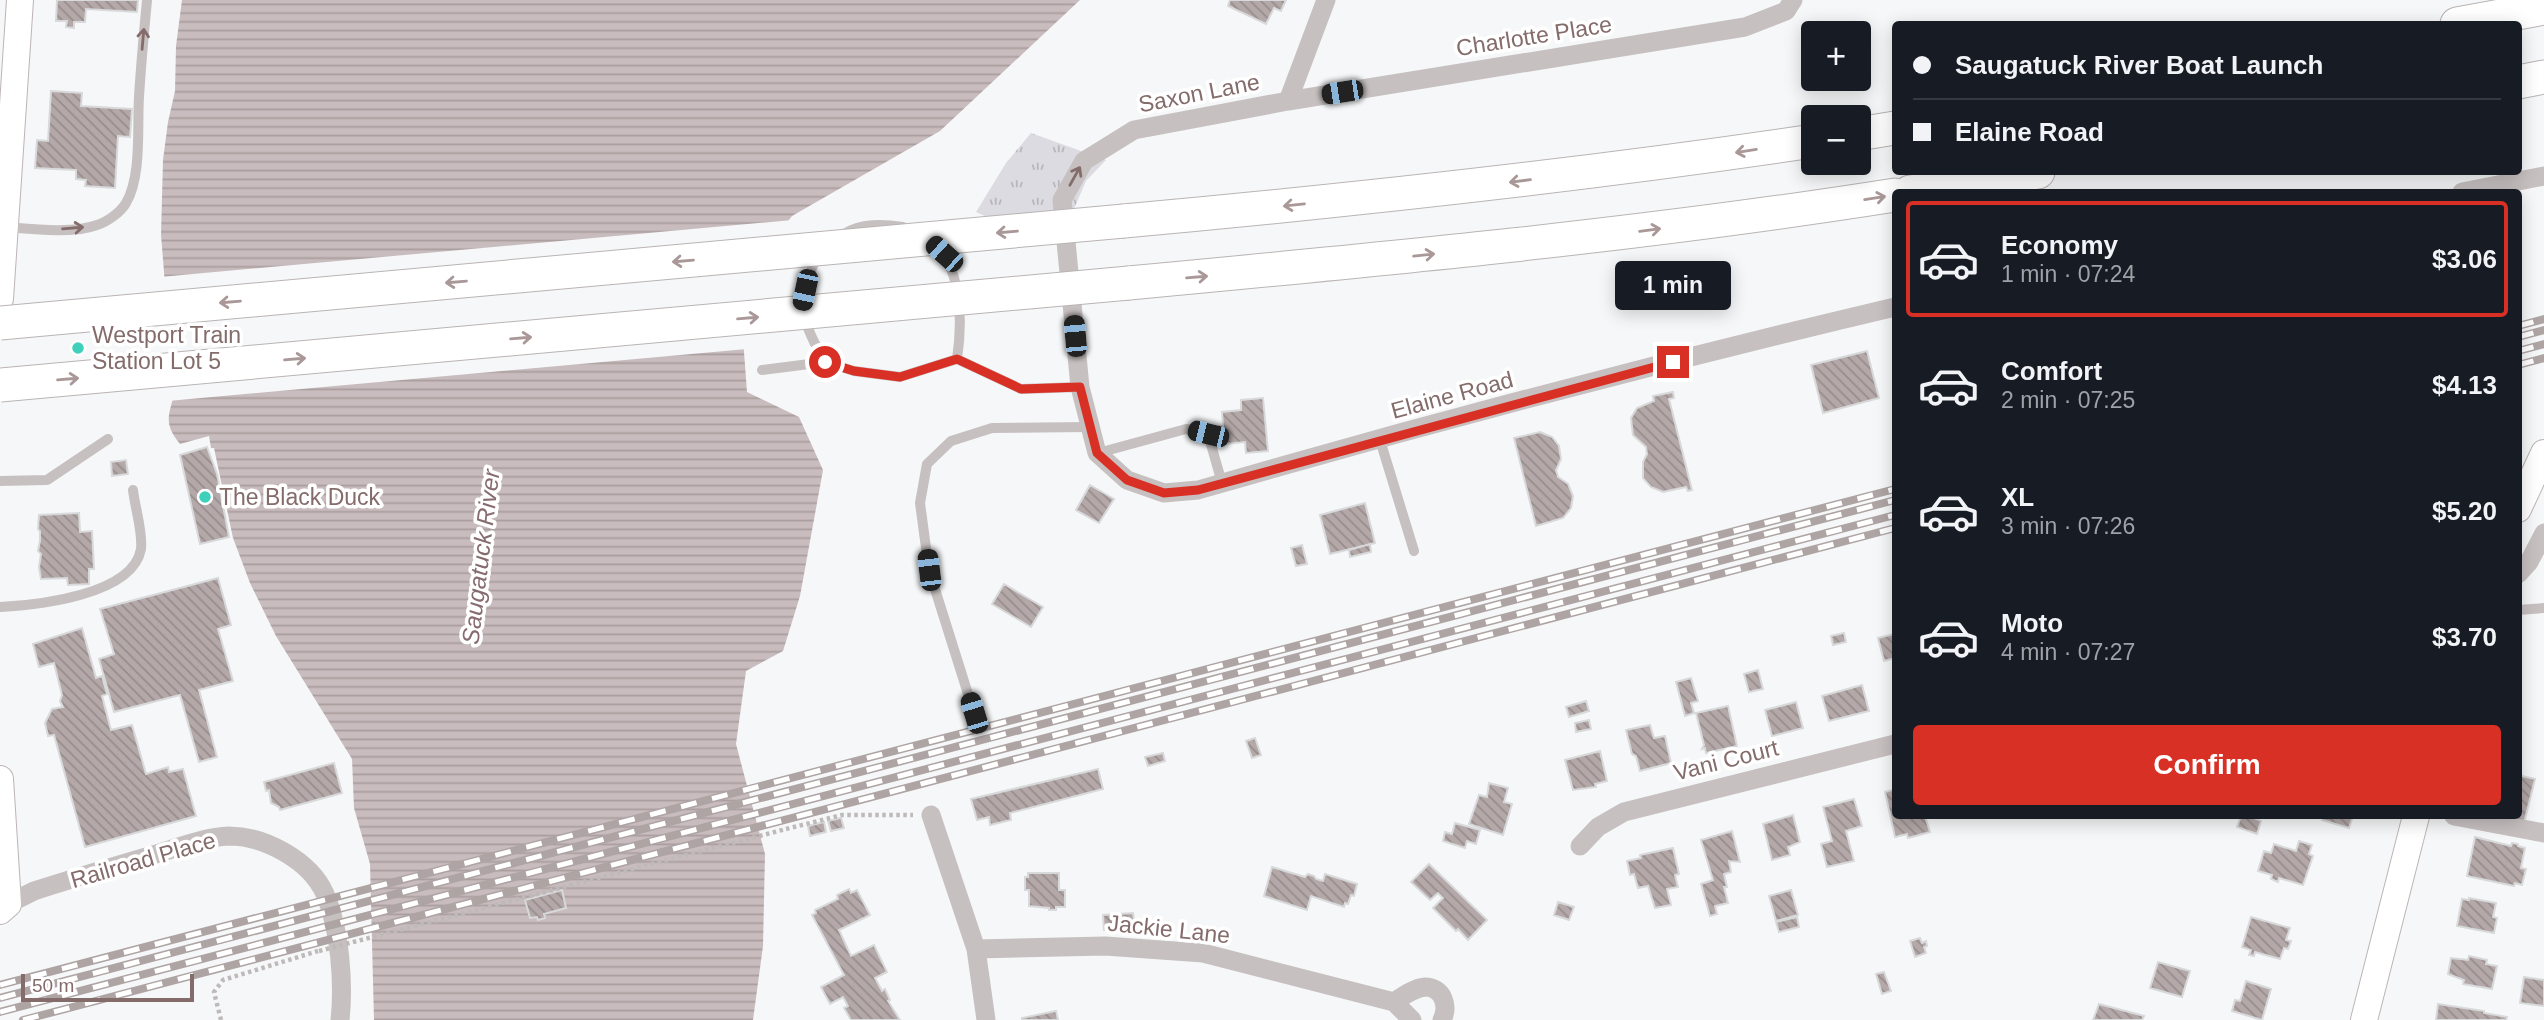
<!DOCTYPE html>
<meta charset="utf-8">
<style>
body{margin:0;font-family:Arial,sans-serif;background:#20242c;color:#f1f3f6;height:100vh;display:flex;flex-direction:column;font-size:26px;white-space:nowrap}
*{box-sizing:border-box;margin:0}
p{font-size:23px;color:#9ea1a6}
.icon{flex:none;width:38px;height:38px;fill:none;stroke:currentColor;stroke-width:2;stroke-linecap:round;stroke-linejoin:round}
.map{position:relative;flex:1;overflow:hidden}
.details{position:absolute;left:1892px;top:189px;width:630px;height:630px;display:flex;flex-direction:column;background:#171b24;border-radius:7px;box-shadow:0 4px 18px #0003}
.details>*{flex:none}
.hud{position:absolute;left:1892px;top:21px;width:630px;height:154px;border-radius:7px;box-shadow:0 4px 18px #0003;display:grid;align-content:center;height:154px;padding:0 21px;background:#171b24}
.fabs{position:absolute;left:1801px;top:21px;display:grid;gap:14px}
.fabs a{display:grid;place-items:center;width:70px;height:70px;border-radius:7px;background:#171b24;box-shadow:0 4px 18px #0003;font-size:35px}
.scale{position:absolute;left:21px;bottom:18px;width:173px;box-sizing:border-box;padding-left:7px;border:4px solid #846c6b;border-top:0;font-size:19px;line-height:24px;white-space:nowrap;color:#846c6b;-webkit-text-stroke:5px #fff;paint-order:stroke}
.end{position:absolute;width:32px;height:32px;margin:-16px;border:9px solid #d93025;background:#fff;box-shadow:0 0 0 4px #fff}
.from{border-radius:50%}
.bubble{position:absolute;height:49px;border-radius:7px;background:#171b24;box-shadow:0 4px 18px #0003;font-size:23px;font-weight:600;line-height:49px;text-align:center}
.car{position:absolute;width:21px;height:42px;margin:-21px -10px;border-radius:9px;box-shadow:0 0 5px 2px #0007;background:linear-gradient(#222 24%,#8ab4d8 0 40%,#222 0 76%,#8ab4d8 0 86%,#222 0)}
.hud b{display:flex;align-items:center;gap:24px;height:66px;font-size:26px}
.hud b+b{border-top:2px solid #363941}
.hud i{width:18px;height:18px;background:#f1f3f6}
ul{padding:12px 0 0;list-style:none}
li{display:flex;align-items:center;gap:21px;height:116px;margin:0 14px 10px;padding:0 7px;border:4px solid transparent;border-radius:7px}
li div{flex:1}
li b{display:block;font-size:26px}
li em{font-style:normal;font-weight:600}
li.current{border-color:#d93025}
li>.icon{width:63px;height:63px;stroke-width:1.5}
.button{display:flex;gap:14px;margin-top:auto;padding:14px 21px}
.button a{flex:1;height:80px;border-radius:7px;background:#d93025;color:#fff;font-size:28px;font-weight:600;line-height:80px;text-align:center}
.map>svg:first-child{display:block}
.grass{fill:url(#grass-tufts)}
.water{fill:url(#water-rules)}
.pier{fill:#f6f7f8}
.building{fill:url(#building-back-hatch);stroke:#d8d9da;stroke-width:2}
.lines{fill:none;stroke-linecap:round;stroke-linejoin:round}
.secondary-casing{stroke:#bdb5b5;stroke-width:28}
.highway-casing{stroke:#bab4b4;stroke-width:35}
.path{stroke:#bfbaba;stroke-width:4.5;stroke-dasharray:3.5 3.5;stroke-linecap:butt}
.lane{stroke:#c7c0c0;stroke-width:10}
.street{stroke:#c7c0c0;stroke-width:19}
.secondary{stroke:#fff;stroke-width:26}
.highway{stroke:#fff;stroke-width:33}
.rail-casing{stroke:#aea4a4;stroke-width:8}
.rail{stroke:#fff;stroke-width:5;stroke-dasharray:16;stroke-linecap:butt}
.highway-bridge-casing{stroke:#bab4b4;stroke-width:35;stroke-linecap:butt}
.path-bridge{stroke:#bfbaba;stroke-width:4.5;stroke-dasharray:3.5 3.5;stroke-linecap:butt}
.highway-bridge{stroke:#fff;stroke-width:33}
.oneway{stroke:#846c6b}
.oneway2{stroke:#a99897}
.route{stroke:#d93025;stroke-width:9}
.poi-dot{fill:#3ed0ba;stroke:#fff;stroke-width:2.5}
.labels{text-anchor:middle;stroke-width:7;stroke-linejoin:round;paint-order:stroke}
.street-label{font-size:23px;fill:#846c6b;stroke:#fff}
.poi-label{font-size:23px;fill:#846c6b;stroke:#fff;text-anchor:start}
.water-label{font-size:24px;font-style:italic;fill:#866c6f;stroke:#fff}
</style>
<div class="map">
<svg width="2544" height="1020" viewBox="0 0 2544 1020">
<defs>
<pattern id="grass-tufts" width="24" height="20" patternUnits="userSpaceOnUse" patternTransform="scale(1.75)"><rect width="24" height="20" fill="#dcdbe2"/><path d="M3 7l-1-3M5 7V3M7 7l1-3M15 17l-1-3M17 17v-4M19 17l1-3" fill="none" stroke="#b8b6bb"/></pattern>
<pattern id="water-rules" width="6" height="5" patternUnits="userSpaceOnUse" patternTransform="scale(1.75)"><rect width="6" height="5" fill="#c9bcbe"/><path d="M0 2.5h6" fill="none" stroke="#a99d9e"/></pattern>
<pattern id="building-back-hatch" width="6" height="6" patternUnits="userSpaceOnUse" patternTransform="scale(1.75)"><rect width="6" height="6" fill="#b4a8a8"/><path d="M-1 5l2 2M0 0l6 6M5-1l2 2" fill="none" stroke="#988d8d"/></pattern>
</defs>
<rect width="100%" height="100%" fill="#f6f7f8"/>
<!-- grass -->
<path class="grass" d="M1031,133L1106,160L1086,181L1067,225L998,222L976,212L1006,163Z"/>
<!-- water -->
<path class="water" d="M182,0H1080L940,131L792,216L739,285L747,392L799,417L823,470L800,596L783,651L746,671L736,744L765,854L763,946L753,1020H374L370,864L354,808L352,759L276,636L250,583L233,538L214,448H211L209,436L180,444C164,424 168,417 174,395L161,235L163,160L168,122L175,91L176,46Z"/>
<!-- pier -->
<path class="pier" d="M793,220L742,286L747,349L168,401L170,394L160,277Z"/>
<!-- building -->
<path class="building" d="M57,0H138L137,12L86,9L85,22H74V28L66,27L67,21H56Z
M1230,0H1286L1281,11L1274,8L1266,24L1228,6Z
M51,91L82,93L81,106L132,109L130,137L118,136L115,188L85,186L86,180L76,179V170L35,168L37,140L48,141Z
M1867,351L1879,398L1823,413L1811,365Z
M1673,392L1674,398L1669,399L1692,490L1688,491L1686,487L1663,492L1651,487L1643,478V462L1647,454L1646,447L1633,435L1631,418L1637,408L1654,401L1653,396Z
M1263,398L1268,451L1246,453L1245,442L1225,444L1224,431H1220L1219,426H1223L1222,412L1241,410V400Z
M1540,432L1552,437L1559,446L1561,459L1556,470L1558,477L1568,484L1573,496L1571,508L1563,518L1536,526L1514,438Z
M207,447L217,474L229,537L200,544L180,455Z
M126,460L128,474L112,476L111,462Z
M1090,485L1114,499L1099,523L1076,510Z
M1365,503L1375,543L1330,554L1320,515Z
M79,513L80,532L92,531L94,569H89V584L68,585L67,578L41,579L39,567L41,554L38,551L40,541V531L38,529L39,515Z
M1370,544L1371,552L1350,557L1349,550Z
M1302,545L1307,564L1296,566L1291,548Z
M218,578L231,625L218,629L233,681L199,690L217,757L199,762L180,695L114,712L99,659L114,654L100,609Z
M1004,584L1043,607L1031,627L992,604Z
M82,628L96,678L102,676L107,694L102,696L111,730L132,725L146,774L168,767L169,772L183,769L196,816L85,847L54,735L48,736L45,723L52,709L63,707L60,701L62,695L54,663L39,667L33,644Z
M1844,633L1846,642L1833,645L1831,636Z
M1894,634L1895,658L1884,661L1878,638Z
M1758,670L1763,689L1749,692L1744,674Z
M1691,678L1698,701L1691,703L1694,713L1685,716L1676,682Z
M1862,685L1869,711L1829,721L1822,696Z
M1586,701L1589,711L1569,717L1566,707Z
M1796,702L1803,728L1772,736L1765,710Z
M1728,706L1737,746L1706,753L1705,748L1702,749L1704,745L1696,713Z
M1589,720L1591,729L1576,732L1575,723Z
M1650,725L1654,738L1665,736L1671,763L1640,771L1636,756L1632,754L1626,730Z
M1255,738L1261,755L1252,758L1246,741Z
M1600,751L1607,781L1595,784L1596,787L1573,790L1565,760Z
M1163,753L1165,761L1148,766L1145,757Z
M334,763L342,793L280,810L279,807L271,803L269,790L266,791L264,782Z
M1098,769L1103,789L1010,813L1011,820L990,825L989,817L977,820L971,799Z
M2518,775L2535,779L2524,823L2515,820L2516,816H2518Z
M1489,783L1508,788L1504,802L1512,804L1503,835L1469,824L1479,795L1487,797Z
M1895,789V816H1925L1930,832L1908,838L1907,834L1895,837L1885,792Z
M1854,799L1862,826L1846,831L1854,861L1827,867L1821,844L1832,841L1823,807Z
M1793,815L1800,842L1788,847L1790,855L1772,860L1763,824Z
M2241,816H2249L2261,821L2257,834L2237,827Z
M2323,816H2356H2353L2349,828L2322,820Z
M841,818L844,828L831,831L828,821Z
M824,822L826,832L810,836L808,826Z
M1455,823L1480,830L1476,844L1467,841L1465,848L1443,841L1445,832L1452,834Z
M1732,831L1740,862L1729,861L1731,872L1724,874L1727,887H1724L1728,903L1715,906L1717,914L1710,916L1701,884L1713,880L1701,840Z
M2475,837L2511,846L2512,843L2518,844V846L2525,848L2521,868L2526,869L2522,885L2515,883L2514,886L2467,876Z
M2299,841L2312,845L2309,854L2313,856L2303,885L2279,878L2278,882L2271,879L2272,875L2258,871L2264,851L2271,853L2274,844L2296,851Z
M1673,848L1679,874L1675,875L1678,887L1667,889L1671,905L1655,908L1648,886L1638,888L1634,874L1630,875L1627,861L1641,858L1640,855Z
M1429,864L1487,920L1468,940L1458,929L1456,931L1433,908L1443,898L1438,893L1430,900L1411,882Z
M1272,867L1305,877L1308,874L1314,876L1316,879L1323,881L1325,874L1357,884L1354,896L1351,895L1348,904L1345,903L1344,907L1311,896L1307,910L1264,896Z
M1028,873H1059V890H1065V907H1056V910H1049V908L1029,906V890H1025V877H1028Z
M849,889L851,893L857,890L870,915L839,930L851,956L874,945L887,972L875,978L882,991L885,989L890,1000L888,1001L900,1020H851L844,1008L848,1006L843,997L830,1004L821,987L844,975L812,915L816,913L815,910L838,899L837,895Z
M562,890L566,908L544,914L545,918L538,920L537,917L530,918L525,900Z
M1791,890L1798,915L1776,921L1769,896Z
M2469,898L2496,903L2493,917L2497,918L2494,933L2457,926L2462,899L2469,900Z
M1558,902L1574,907L1569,920L1554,915Z
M1133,913L1134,920L1150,919L1151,933L1131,934V928L1104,930L1103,915Z
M1797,917L1799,927L1779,932L1776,922Z
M2251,917L2290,928L2286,940L2291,941L2288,949L2284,948L2280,959L2255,952L2254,956L2249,955L2251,950L2242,947Z
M1920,938L1922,943L1926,941L1927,946L1924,947L1926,953L1915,957L1910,941Z
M2469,956L2487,960L2486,964L2497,966L2492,989L2463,984L2464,980L2448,974L2451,958L2468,960Z
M2158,962L2190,971L2182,997L2150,988Z
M1884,972L1891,991L1882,994L1876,974Z
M2524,977L2544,980V1006L2520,1003Z
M2246,981L2271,989L2262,1020L2232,1011L2235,1000L2240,1001Z
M2099,1004L2144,1016L2142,1020H2093Z
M2438,1004L2484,1011V1013L2507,1017L2506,1020H2436Z
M1056,1011L1058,1020H1022V1018Z"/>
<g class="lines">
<defs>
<path id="secondary" d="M0,299L20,0
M2518,509L2544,453
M0,779L8,904L0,911
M2364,1020L2416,816"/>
<path id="highway" d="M2457,24L2544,8
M2518,82L2544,77
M1858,134L1895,128
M1910,192L2038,172
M1124,221C1354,200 1584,175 1813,141
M1129,283C1385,259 1641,235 1895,195"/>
</defs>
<!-- secondary casing -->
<use href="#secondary" class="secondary-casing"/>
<!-- highway casing -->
<use href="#highway" class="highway-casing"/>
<!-- path -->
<path class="path" d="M786,829L842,815H913
M221,1020L214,992L223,980L318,951"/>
<!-- lane -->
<path class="lane" d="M6,227C31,229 73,234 97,225C107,222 121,212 126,203C142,176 137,127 139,97C141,64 144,32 147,0
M844,234C861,223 883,224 903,227
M936,247C963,271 962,326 957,359L1021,389L1080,387
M817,257C795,302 801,320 825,362L854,371L900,377L957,359
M762,370L825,362
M1380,440L1414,551
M1098,453L1186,429L1208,434L1222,483
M0,481L47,480L108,439
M0,607C38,605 133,595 141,549C143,532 135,508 133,490
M2518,610L2544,608
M974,713L929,570L920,503L927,464L951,441L992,428L1090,427"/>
<!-- street -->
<path class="street" d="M1793,0L1786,11L1745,27L1288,101L1134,130L1084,161L1062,200L1080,387L1097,453L1127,480L1164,493L1198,490C1429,423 1662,362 1895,307
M1288,101L1326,0
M2462,192L2544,176
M2518,574L2529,562L2544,533
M931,815L976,949L986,1020
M2454,816L2544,833
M1580,846L1598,827L1624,812L1895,744
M8,904L34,891C74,878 115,866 156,854C180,847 204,837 229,836C264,836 310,860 325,894C340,929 344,983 340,1020
M976,949L1105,946L1203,953L1394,1002L1412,1020
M1394,1002C1403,996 1414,988 1425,987C1443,987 1449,1006 1442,1020"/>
<!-- secondary -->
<use href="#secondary" class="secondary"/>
<!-- highway -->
<use href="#highway" class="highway"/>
<defs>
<path id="rail" d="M2518,326L2544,319
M2518,337L2544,330
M2518,351L2544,344
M2518,365L2544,358
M0,985L1895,489
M0,998L1895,500
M0,1012L1895,515
M23,1020L1895,528"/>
</defs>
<!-- rail casing -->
<use href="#rail" class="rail-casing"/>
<!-- rail -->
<use href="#rail" class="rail"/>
<defs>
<path id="highway-bridge" d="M0,323L1124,221
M0,385L1129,283"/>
</defs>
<!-- highway-bridge casing -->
<use href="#highway-bridge" class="highway-bridge-casing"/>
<!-- path-bridge -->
<path class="path-bridge" d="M319,951L786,829"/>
<!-- highway-bridge -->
<use href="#highway-bridge" class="highway-bridge"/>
</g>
<!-- one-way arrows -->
<defs><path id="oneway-shaft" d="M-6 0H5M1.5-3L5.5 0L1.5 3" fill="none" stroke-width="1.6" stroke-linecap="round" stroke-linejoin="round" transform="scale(1.75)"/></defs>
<g class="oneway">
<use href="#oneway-shaft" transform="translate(143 39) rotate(-85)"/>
<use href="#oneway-shaft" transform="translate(1075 176) rotate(-61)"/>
<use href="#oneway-shaft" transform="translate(73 228) rotate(-5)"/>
</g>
<g class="oneway2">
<use href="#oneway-shaft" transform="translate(1746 151) rotate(171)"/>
<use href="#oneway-shaft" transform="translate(1520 181) rotate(173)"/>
<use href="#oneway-shaft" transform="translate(1875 198) rotate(-9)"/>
<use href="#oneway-shaft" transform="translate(1294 205) rotate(174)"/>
<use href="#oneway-shaft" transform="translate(1650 230) rotate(-7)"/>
<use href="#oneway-shaft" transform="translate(1007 232) rotate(175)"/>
<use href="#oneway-shaft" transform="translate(1424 255) rotate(-6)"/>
<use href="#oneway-shaft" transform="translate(683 261) rotate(175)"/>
<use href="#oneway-shaft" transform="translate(1197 277) rotate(-5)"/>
<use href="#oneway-shaft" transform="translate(456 282) rotate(175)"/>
<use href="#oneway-shaft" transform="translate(230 302) rotate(175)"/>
<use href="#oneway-shaft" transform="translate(748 318) rotate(-5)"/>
<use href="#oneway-shaft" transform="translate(521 338) rotate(-5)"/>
<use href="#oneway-shaft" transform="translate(295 359) rotate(-5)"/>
<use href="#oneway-shaft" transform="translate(68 379) rotate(-5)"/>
</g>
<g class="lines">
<!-- route -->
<path class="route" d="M825,362L854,371L900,377L957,359L1021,389L1080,387L1097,453L1127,480L1164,493L1198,490L1673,362"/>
</g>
<!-- markers -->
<g class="poi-dot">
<circle cx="78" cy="348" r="7"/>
<circle cx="205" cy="497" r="7"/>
</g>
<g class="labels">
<!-- street labels -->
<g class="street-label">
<text transform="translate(1534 36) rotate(-9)" y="8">Charlotte Place</text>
<text transform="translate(1199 93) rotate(-11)" y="8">Saxon Lane</text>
<text transform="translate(1452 395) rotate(-15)" y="8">Elaine Road</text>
<text transform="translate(1726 760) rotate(-14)" y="8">Vani Court</text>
<text transform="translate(143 860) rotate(-16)" y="8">Railroad Place</text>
<text transform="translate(1169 929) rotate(6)" y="8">Jackie Lane</text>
</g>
<!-- poi labels -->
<g class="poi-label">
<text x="92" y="343">Westport Train<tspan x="92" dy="26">Station Lot 5</tspan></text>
<text x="219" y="505">The Black Duck</text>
</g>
<!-- water labels -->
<g class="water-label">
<text transform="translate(481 557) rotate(-83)" y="8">Saugatuck River</text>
</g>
</g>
</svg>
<div class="fabs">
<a>+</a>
<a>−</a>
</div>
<div class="scale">50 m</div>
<i class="end from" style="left:825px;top:362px"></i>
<i class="end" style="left:1673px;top:362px"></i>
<div class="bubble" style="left:1615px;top:261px;width:116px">1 min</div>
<i class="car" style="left:1342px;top:92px;rotate:261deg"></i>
<i class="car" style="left:944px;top:254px;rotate:312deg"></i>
<i class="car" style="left:805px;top:290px;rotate:192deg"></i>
<i class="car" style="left:1075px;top:336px;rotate:355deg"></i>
<i class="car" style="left:1208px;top:434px;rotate:284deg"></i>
<i class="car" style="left:929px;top:570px;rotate:353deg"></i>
<i class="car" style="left:974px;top:713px;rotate:343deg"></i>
<div class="hud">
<b><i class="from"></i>Saugatuck River Boat Launch</b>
<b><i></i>Elaine Road</b>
</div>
<section class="details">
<ul>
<li class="current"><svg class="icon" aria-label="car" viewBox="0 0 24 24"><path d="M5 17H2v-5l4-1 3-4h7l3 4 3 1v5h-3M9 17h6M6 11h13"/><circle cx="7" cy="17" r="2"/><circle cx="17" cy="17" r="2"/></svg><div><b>Economy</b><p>1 min · 07:24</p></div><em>$3.06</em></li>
<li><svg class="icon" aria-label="car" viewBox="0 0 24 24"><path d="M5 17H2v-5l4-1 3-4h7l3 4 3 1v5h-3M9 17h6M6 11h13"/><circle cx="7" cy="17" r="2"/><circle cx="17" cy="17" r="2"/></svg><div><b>Comfort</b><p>2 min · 07:25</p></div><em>$4.13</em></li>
<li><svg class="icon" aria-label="car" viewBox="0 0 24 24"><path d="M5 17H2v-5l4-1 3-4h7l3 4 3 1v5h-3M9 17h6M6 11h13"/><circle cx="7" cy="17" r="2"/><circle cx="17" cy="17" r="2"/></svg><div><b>XL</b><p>3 min · 07:26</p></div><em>$5.20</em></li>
<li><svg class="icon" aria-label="car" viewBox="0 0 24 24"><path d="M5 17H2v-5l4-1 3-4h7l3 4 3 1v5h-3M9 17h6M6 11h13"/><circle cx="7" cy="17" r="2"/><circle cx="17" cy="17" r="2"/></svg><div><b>Moto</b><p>4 min · 07:27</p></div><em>$3.70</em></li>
</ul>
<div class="button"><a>Confirm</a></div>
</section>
</div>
